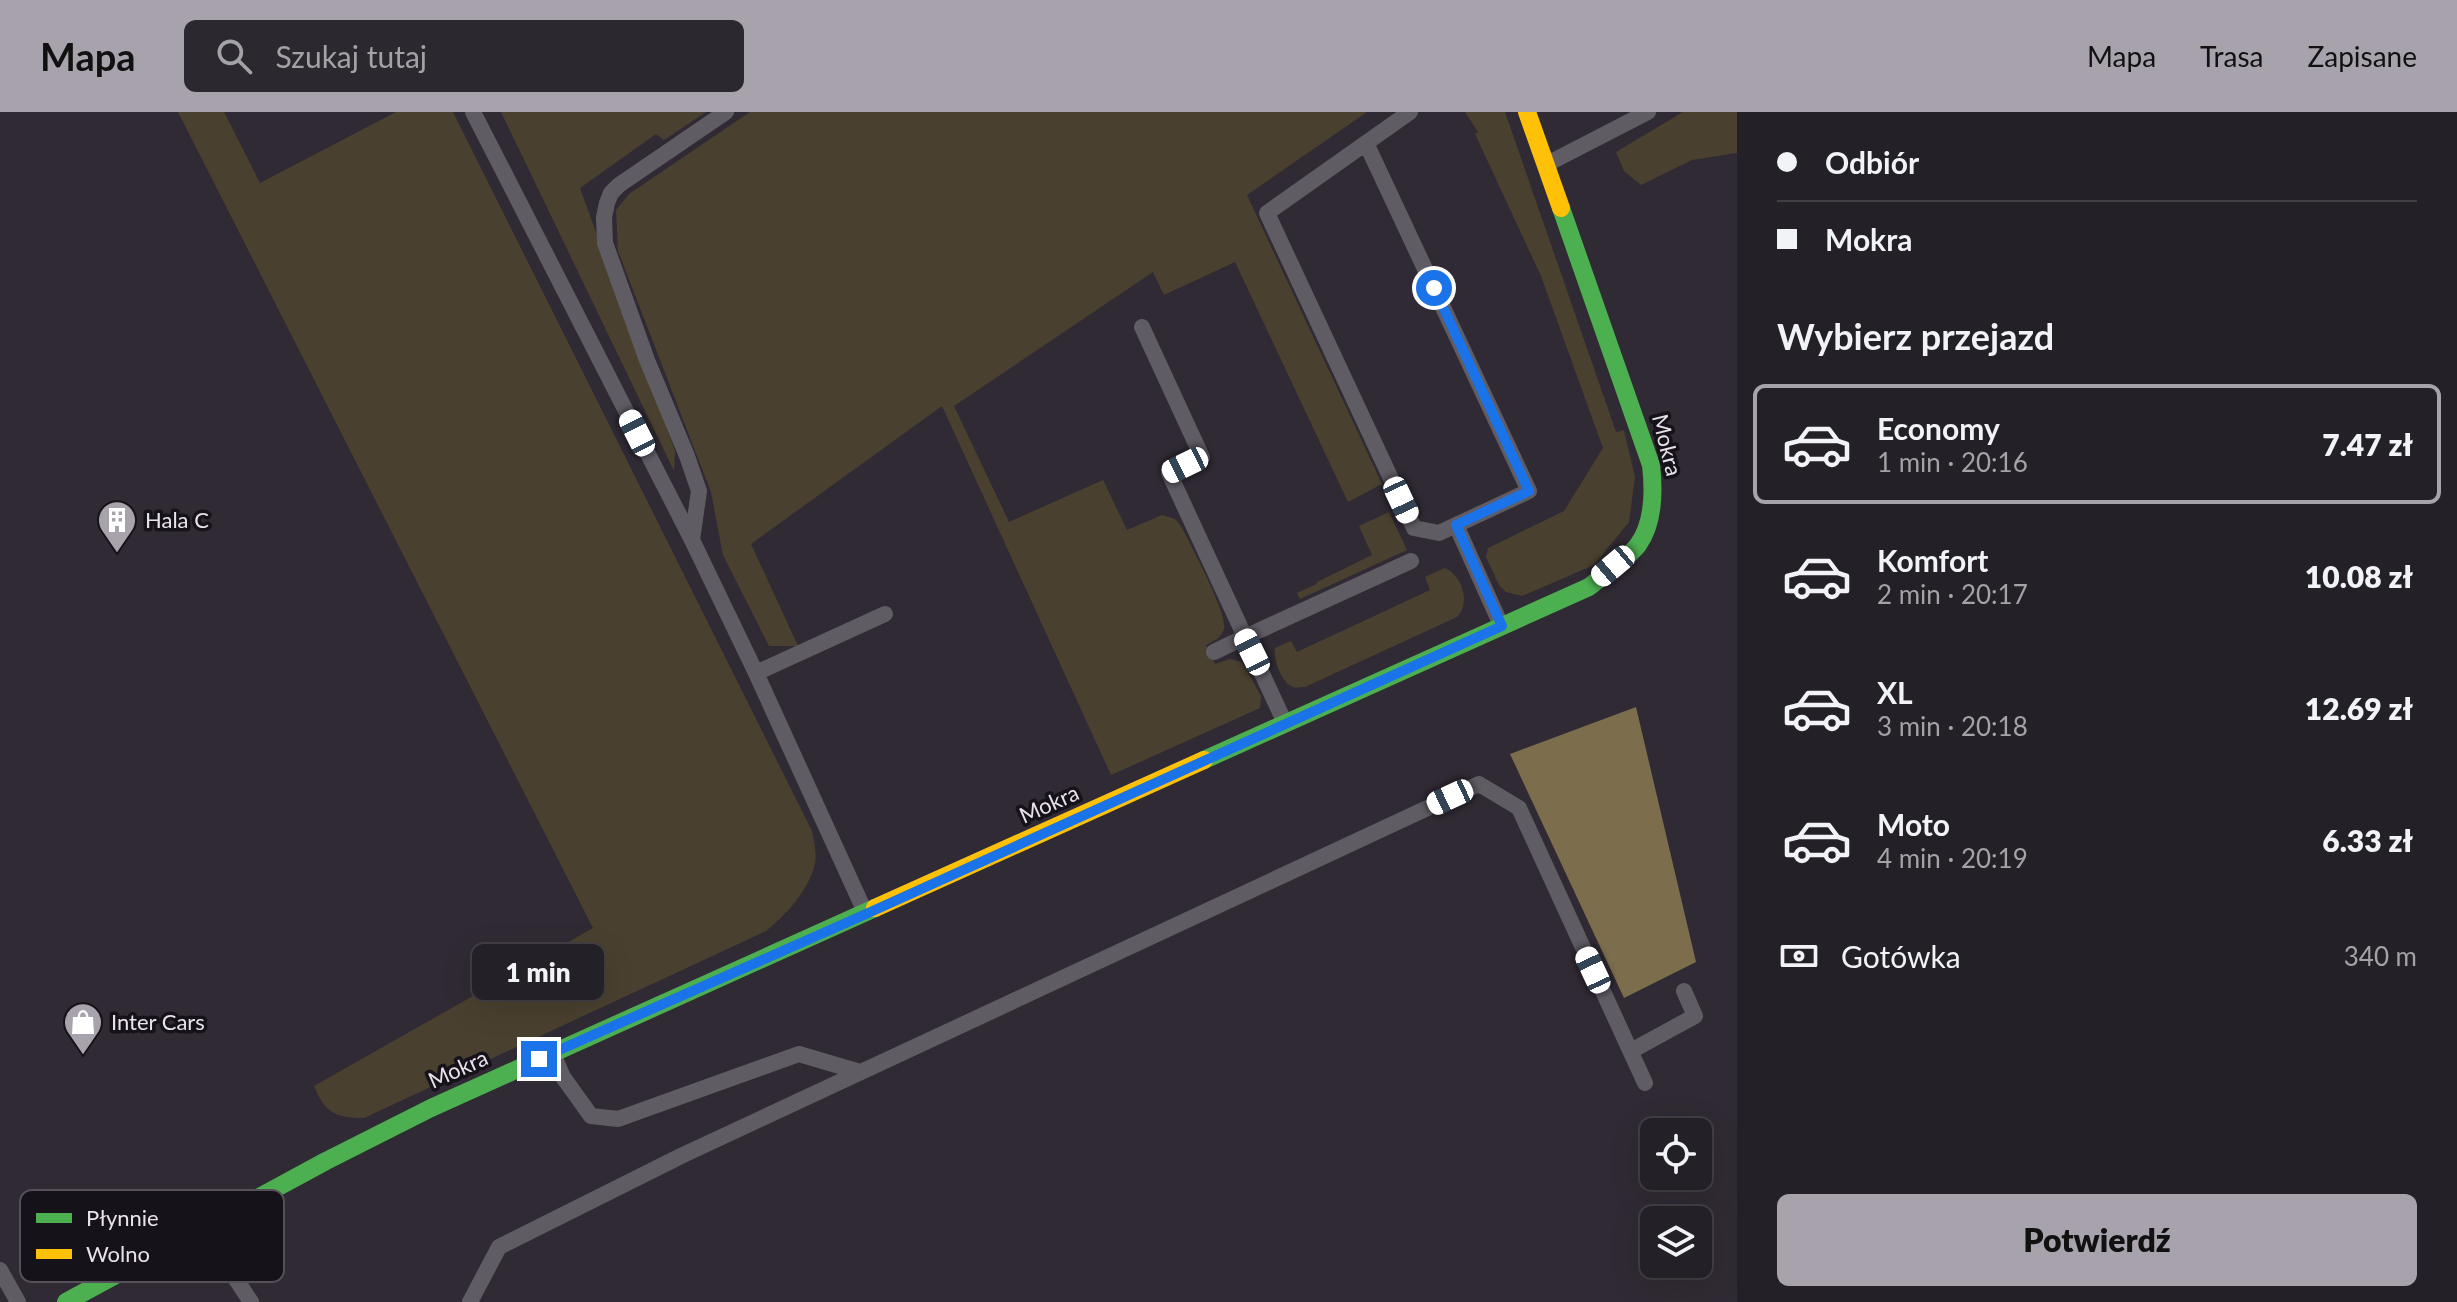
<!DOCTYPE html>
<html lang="pl">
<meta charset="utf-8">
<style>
body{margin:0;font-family:Lato,sans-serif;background:#2c282f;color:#f1f3f6;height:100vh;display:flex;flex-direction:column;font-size:30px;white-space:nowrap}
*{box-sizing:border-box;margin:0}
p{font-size:26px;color:#a3a3a7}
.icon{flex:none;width:44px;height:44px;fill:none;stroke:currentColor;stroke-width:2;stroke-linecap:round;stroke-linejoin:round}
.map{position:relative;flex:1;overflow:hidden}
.drawer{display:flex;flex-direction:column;background:#242027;width:720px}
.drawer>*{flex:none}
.top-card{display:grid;align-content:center;height:176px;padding:0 40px;background:#242027}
.controls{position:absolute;left:1640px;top:1006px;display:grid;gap:16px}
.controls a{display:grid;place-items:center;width:72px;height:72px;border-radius:12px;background:#242027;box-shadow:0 8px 32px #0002,0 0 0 2px #413e44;font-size:40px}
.end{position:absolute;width:36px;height:36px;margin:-18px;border:10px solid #1a73e8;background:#fff;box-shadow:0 0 0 4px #fff}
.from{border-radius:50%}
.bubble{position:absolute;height:56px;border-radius:12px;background:#242027;box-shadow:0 8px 32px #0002,0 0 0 2px #413e44;font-size:26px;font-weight:800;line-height:56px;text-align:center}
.car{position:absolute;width:24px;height:48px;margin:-24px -12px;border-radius:10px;box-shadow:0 0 6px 2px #0007;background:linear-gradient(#fff 24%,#345 0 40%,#fff 0 76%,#345 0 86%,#fff 0)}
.top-card b{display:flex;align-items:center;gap:28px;height:76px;font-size:30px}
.top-card b+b{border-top:2px solid #413e44}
.top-card i{width:20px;height:20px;background:#f1f3f6}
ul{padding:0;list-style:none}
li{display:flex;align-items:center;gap:24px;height:120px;margin:0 16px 12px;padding:0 24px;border:4px solid transparent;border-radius:12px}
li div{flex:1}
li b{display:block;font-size:30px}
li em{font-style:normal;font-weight:800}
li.active{border-color:#a8a2ac}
li>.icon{width:72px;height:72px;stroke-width:1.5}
h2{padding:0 40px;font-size:36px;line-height:96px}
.pay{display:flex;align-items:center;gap:20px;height:88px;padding:0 40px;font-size:30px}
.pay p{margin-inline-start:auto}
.button{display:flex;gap:16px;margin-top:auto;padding:16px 40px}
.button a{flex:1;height:92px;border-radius:12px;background:#a8a2ac;color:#111;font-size:32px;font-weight:800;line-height:92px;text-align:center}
header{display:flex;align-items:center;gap:48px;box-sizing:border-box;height:112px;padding:0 40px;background:#a8a2ac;color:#111}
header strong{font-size:38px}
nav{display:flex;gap:44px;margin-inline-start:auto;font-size:28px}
.search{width:560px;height:72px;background:#2c282f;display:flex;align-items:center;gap:20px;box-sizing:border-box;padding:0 28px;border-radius:12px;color:#a3a3a7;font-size:30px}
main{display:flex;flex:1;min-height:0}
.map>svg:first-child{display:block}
.green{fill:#4a402f}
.water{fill:#7c6d4d}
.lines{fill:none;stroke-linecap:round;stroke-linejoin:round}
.lane{stroke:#605c64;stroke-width:16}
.fast{stroke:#4caf50;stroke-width:18}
.slow{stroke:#ffc107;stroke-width:18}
.route{stroke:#1a73e8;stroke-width:10}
.labels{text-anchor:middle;stroke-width:7;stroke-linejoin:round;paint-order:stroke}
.street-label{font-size:22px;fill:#e9e2ed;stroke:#161219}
.poi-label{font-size:22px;fill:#e9e2ed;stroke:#161219;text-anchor:start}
.key{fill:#161219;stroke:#555059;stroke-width:2}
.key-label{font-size:22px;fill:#e9e2ed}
</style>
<header>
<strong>Mapa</strong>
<div class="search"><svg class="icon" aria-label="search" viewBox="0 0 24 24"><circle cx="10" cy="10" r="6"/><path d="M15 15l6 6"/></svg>Szukaj tutaj</div>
<nav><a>Mapa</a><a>Trasa</a><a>Zapisane</a></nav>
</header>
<main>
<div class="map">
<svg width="1737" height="1190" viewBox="0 0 1737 1190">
<rect width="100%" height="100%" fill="#302a34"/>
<!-- green -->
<path class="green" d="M178,0H224L260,71L396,0H453L812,719C814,729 817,742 815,752C808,779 787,802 766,819L364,1006C336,1006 325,1001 314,974L593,816Z
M501,0H706L664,28L656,22L580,76L675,339L674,359Z
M750,0H1367L1247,83L1382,372L1348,390L1235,150L1164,183L1153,160L954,294L1009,410L1103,368L1127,418L1162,403L1175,407L1181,414C1190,432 1228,502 1224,517C1221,526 1213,529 1206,533L1215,552L1230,547L1242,550L1261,584L1260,596L1111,663L942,294L751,432L798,534H769L723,443L711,380L618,139L616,98L629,82Z
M1465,0H1505L1616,320L1624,318L1635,365L1629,410L1594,453L1522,484L1506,480L1499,473L1486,445L1488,436L1564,399L1603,336L1541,164L1475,22L1478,20Z
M1683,0H1737V41L1692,48L1641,73L1624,59L1616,40Z
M1389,400L1407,438L1300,487L1297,481L1317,472V470L1372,443L1359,414Z
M1445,456C1462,463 1471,491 1457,505L1305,575C1299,575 1296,577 1291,574C1281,569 1273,546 1275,536L1291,529L1297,540L1430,478L1425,465Z"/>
<!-- water -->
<path class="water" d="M1636,595L1696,850L1624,886L1510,642Z"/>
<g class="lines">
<!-- lane -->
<path class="lane" d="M473,0L692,428L756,561L865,800
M1366,31L1529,379L1439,421L1414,416L1267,101L1410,0
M1547,52L1648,0
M1142,215L1202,345L1169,361L1245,525L1214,540
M1456,413L1501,513
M692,428L699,379L687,344L647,248L605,131L604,105L607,91L611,81L619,73L726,0
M756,561L885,502
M1285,611L1245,525L1411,449
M1631,939L1695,904L1684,879
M553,942L563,965L591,1004L618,1007L799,942L860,960
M201,1118L220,1143L251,1190
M0,1158L18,1190
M470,1190L499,1135L683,1043L1479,672L1519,696L1645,971"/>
<!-- fast -->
<path class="fast" d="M1204,648L1589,475C1602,464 1628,446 1638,433C1654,411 1654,379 1651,353L1561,96
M66,1190L326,1049L431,996L875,796"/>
<!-- slow -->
<path class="slow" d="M1527,0L1561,96
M875,796L1204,648"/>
</g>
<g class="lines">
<!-- route -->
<path class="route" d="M539,947L866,802L1502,514L1456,413L1529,379L1434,176"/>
</g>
<!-- icons -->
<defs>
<symbol id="building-pin" viewBox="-11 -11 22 30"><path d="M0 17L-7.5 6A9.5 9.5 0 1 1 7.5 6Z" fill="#a8a2ac" stroke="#161219"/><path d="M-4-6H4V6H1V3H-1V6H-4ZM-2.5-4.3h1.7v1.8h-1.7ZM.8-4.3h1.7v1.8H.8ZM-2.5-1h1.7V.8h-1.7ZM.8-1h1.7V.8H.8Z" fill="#fff"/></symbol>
<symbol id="shop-pin" viewBox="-11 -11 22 30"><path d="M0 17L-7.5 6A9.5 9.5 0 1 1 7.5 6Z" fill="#a8a2ac" stroke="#161219"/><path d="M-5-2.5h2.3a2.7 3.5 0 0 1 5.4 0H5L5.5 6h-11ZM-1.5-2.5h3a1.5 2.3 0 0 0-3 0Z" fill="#fff"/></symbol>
</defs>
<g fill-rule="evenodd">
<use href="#building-pin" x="95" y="386" width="44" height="60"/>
<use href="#shop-pin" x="61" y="888" width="44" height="60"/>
</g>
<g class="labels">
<!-- street labels -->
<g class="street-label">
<text transform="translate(1667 333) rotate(76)" y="8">Mokra</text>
<text transform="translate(1049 692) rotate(-24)" y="8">Mokra</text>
<text transform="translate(458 957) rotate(-24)" y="8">Mokra</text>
</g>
<!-- poi labels -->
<g class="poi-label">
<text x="145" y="416">Hala C</text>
<text x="111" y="918">Inter Cars</text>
</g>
</g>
<!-- legend -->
<rect x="20" y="1078" width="264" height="92" rx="12" class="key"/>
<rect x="36" y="1101" width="36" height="10" fill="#4caf50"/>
<rect x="36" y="1137" width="36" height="10" fill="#ffc107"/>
<g class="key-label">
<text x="86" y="1114">Płynnie</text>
<text x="86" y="1150">Wolno</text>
</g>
</svg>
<div class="controls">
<a><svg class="icon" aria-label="locate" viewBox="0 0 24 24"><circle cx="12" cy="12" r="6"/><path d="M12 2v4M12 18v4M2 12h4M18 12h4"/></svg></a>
<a><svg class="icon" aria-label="layers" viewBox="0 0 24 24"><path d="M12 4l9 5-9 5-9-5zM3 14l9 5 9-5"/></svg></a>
</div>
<i class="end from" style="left:1434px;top:176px"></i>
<i class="end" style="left:539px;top:947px"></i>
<div class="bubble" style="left:472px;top:832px;width:132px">1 min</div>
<i class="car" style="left:637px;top:321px;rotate:333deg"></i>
<i class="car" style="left:1185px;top:353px;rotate:244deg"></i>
<i class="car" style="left:1401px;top:388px;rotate:155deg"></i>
<i class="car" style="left:1613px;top:454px;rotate:230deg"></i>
<i class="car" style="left:1252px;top:540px;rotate:334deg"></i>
<i class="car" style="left:1450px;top:685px;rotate:245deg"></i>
<i class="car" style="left:1593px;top:858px;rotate:335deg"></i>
</div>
<section class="drawer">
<div class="top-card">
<b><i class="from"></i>Odbiór</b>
<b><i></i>Mokra</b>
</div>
<h2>Wybierz przejazd</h2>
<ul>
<li class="active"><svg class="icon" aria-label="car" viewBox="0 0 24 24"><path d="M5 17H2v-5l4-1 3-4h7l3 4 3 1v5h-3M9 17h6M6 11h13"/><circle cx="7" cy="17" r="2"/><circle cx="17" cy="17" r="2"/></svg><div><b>Economy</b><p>1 min · 20:16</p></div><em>7.47 zł</em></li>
<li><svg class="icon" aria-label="car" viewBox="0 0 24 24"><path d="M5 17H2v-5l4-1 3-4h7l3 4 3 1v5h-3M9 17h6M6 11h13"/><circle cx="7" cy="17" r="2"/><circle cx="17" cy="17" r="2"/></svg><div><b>Komfort</b><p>2 min · 20:17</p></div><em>10.08 zł</em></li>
<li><svg class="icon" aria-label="car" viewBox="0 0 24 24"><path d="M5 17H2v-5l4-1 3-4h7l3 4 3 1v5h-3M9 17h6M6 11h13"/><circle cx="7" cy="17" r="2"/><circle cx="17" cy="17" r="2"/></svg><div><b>XL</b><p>3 min · 20:18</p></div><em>12.69 zł</em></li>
<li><svg class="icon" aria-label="car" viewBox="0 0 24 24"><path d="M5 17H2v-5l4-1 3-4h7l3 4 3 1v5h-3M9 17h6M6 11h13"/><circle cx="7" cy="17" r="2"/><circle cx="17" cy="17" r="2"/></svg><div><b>Moto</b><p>4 min · 20:19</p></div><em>6.33 zł</em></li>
</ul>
<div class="pay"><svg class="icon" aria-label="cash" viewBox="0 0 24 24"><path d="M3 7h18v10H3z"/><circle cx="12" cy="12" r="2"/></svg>Gotówka<p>340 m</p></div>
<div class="button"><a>Potwierdź</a></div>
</section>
</main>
